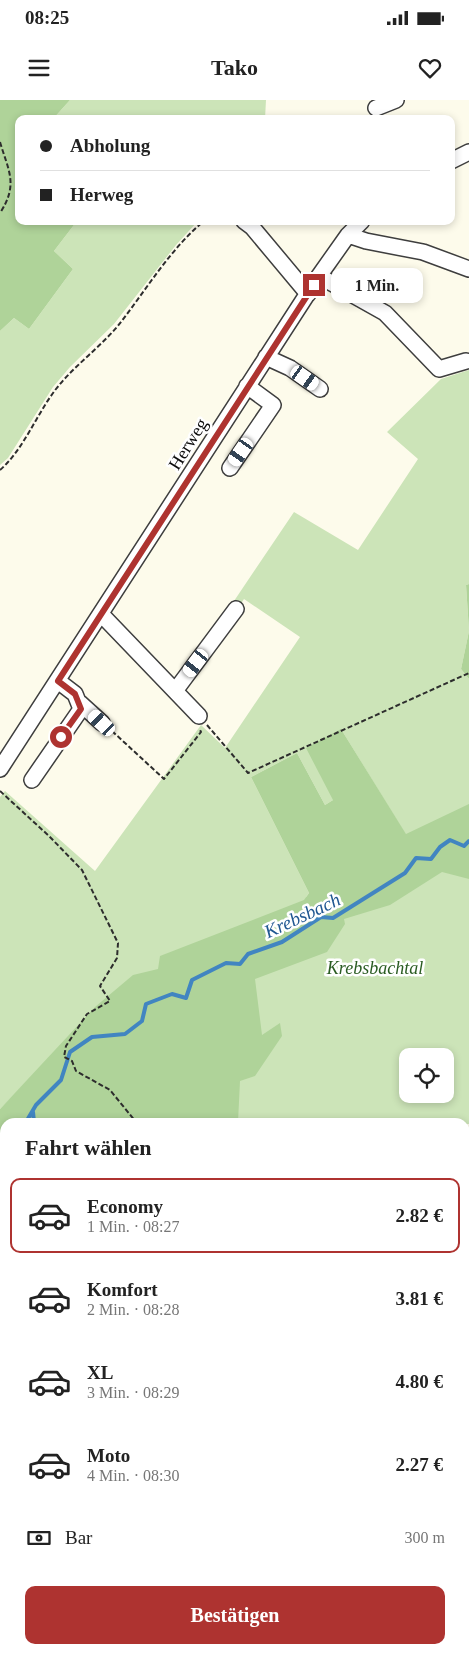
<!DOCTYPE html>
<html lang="de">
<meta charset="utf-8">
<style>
body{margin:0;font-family:"Times New Roman",serif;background:#f2f2f2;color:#222;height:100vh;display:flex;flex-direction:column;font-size:19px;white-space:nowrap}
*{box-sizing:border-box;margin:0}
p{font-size:16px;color:#767676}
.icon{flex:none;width:28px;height:28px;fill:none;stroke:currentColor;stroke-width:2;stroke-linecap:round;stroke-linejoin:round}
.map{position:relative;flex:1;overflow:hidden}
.drawer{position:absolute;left:0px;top:1018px;width:470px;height:536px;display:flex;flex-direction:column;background:#fff;border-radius:15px 15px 0 0;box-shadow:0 2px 8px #0003}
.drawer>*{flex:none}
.guide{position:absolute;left:15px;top:15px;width:440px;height:110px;border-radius:10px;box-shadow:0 2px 8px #0003;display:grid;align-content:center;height:110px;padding:0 25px;background:#fff}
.tools{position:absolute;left:399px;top:948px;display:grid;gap:10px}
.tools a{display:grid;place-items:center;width:55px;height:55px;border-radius:10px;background:#fff;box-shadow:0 2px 8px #0003;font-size:25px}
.end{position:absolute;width:22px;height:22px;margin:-11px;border:6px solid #ae3330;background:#fff;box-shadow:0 0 0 2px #fff}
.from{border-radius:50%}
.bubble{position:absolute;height:35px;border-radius:10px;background:#fff;box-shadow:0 2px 8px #0003;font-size:16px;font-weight:600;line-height:35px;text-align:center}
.car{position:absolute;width:15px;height:30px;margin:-15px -8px;border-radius:6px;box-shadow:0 0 4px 1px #0007;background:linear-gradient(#fff 24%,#345 0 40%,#fff 0 76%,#345 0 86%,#fff 0)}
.guide b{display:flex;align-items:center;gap:18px;height:48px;font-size:19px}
.guide b+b{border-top:1px solid #e0e0e0}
.guide i{width:12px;height:12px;background:#222}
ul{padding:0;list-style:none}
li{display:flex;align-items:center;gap:15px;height:75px;margin:0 10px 8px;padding:0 15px;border:2px solid transparent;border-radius:10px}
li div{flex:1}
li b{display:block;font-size:19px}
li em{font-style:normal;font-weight:600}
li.current{border-color:#ae3330}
li>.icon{width:45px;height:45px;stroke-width:1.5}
h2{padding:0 25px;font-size:22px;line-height:60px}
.pay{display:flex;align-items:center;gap:12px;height:55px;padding:0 25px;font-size:19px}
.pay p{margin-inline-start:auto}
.primary-button{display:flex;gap:10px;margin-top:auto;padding:10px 25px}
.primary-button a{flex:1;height:58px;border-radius:10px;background:#ae3330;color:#fff;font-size:20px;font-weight:600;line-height:58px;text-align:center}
.status{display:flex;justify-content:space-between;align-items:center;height:35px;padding:0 25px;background:#fff;direction:ltr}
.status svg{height:14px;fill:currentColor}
header{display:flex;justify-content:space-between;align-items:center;height:65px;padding:0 25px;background:#fff;font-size:22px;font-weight:600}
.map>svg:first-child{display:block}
.farmland{fill:#f1f0cd}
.green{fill:#cce4b8;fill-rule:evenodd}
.forest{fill:#afd399}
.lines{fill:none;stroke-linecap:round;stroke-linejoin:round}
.stream{stroke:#4185c1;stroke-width:4}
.minor-casing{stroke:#3e3e3e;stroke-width:18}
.path{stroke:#2d2d2d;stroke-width:2;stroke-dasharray:5 2.5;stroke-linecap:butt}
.minor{stroke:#fff;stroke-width:15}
.route{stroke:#ae3330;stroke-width:6}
.labels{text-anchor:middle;stroke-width:5;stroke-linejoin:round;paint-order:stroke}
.street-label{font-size:18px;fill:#0b0b0b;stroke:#fff}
.park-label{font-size:18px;font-style:italic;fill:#2a5c22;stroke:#fff}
.water-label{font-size:19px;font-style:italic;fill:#205791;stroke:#fff}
</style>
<div class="status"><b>08:25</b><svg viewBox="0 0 49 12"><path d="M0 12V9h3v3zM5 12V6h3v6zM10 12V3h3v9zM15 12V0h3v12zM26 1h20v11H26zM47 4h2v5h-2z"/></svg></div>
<header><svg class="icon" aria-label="menu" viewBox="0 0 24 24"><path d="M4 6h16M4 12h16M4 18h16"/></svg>Tako<svg class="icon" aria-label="heart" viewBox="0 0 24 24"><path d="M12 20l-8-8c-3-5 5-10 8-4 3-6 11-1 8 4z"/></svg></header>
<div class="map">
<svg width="469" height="1553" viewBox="0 0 469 1553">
<rect width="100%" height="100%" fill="#fdfbeb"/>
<!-- farmland -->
<path class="farmland" d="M5,1143V1403H0V1146Z"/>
<!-- green -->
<path class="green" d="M70,0H266L265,19H53Z
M77,121H198L176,145L114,224L70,267L53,287L8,358L0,365V231L14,218L29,229L73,169L54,151Z
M469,270V484L466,485L469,531L461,569L469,579V1024L5,1022L0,1019L34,974L0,1009V697L5,691L95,771L201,625L225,648L300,537L244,499L240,505L234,501L294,412L358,450L418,359L387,332L441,279ZM341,629L406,735L418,729L306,797L309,793L251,677L297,653L325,705L333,700ZM408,956H445V994H408Z
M465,1132L469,1149V1266L465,1268Z
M0,1289L5,1340V1371H0Z
M465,1542L469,1543V1553H443L446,1549H465Z
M0,1543L5,1544V1549H33L38,1553H0Z
M84,1549H171L172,1553H80Z
M217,1549H285L289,1553H212Z
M317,1549H356V1553H321Z"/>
<!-- forest -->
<path class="forest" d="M0,0H70L53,19H19V121H77L54,151L73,169L29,229L14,218L0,231Z
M469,484V579L461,569L469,531L466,485Z
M341,629L406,734L469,704V779L442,772L390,805L344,819L345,824L327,852L255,879L262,935L280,923L282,936L255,976L240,981L238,1022H5V1143L0,1146V1009L95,907L133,875L158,869L160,856L304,800L309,793L251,677L297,653L325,705L333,700L306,648Z
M469,1042V1149L465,1132V1047Z"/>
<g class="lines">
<!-- stream -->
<path class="stream" d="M33,1012L34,1022
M26,1022L36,1005L61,980L70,952L92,937L125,934L142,921L146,904L172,894L186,898L192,880L226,863L240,864L248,854L282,842L321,817L333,818L405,773L416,758L431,759L440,747L450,740L464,746L469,741
M0,1037L5,1035
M0,1057L5,1053"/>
<defs>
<path id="minor" d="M376,8L396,0
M451,61L469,52
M244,121L252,127L308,194
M348,135L366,141L423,152L469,169
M319,176L385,213L439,269L466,261
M266,257L290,268L320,289
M230,368L273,305L247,286
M101,514L199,616
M175,591L236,509
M80,603L102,623
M0,669L319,176L348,135L362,121
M32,680L81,609L75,594L58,581
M465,1375L469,1395
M465,1415H469
M0,1533H5
M295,1549L300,1553
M57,1553L58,1549"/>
</defs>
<!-- minor casing -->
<use href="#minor" class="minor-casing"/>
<!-- path -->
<path class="path" d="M0,42C8,70 19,84 0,113
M0,370C24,349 36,315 56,289C74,266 98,249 117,227C145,192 169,150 204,121
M207,625L248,673L469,573
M112,631L164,679L201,632L200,630
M0,691L49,736L82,770L118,843L117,858L100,886L110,901L87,914L66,946L64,957L72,961L76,971L110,990L136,1022
M465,1097L469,1084"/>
<!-- minor -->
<use href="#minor" class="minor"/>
</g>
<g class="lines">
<!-- route -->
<path class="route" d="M61,637L81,609L75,594L58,581L314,185"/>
</g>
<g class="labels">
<!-- street labels -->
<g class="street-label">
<text transform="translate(188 344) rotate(-58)" y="6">Herweg</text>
</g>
<!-- park labels -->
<g class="park-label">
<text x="375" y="874">Krebsbachtal</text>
</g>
<!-- water labels -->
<g class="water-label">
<text transform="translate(302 815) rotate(-25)" y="7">Krebsbach</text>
</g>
</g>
</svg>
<div class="tools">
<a><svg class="icon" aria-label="locate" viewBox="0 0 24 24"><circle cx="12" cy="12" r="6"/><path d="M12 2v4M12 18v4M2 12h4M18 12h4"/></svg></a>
</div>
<i class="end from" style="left:61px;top:637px"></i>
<i class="end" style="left:314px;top:185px"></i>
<div class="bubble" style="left:331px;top:168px;width:92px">1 Min.</div>
<i class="car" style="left:305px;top:278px;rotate:125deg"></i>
<i class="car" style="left:241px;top:352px;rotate:215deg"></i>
<i class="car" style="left:196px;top:563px;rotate:217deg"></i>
<i class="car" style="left:102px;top:623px;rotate:313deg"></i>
<div class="guide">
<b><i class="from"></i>Abholung</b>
<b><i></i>Herweg</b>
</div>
<section class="drawer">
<h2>Fahrt wählen</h2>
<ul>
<li class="current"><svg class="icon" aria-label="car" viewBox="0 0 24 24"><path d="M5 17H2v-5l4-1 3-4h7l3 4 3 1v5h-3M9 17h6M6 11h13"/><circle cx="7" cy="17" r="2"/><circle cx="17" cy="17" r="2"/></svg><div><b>Economy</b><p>1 Min. · 08:27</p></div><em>2.82 €</em></li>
<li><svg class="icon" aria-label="car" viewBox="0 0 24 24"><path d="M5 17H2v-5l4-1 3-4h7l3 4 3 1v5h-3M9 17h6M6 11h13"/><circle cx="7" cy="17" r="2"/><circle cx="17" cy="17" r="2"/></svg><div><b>Komfort</b><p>2 Min. · 08:28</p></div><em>3.81 €</em></li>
<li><svg class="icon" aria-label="car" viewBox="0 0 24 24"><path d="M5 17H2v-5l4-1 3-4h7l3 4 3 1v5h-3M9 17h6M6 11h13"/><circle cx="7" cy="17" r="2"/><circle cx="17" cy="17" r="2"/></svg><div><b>XL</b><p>3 Min. · 08:29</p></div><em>4.80 €</em></li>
<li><svg class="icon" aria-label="car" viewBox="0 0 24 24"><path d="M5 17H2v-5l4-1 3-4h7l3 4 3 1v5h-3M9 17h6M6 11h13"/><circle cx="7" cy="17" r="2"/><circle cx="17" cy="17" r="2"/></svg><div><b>Moto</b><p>4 Min. · 08:30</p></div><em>2.27 €</em></li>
</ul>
<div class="pay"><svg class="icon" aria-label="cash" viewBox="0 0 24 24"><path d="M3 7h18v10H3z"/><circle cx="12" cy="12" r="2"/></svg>Bar<p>300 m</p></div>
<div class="primary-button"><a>Bestätigen</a></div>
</section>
</div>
